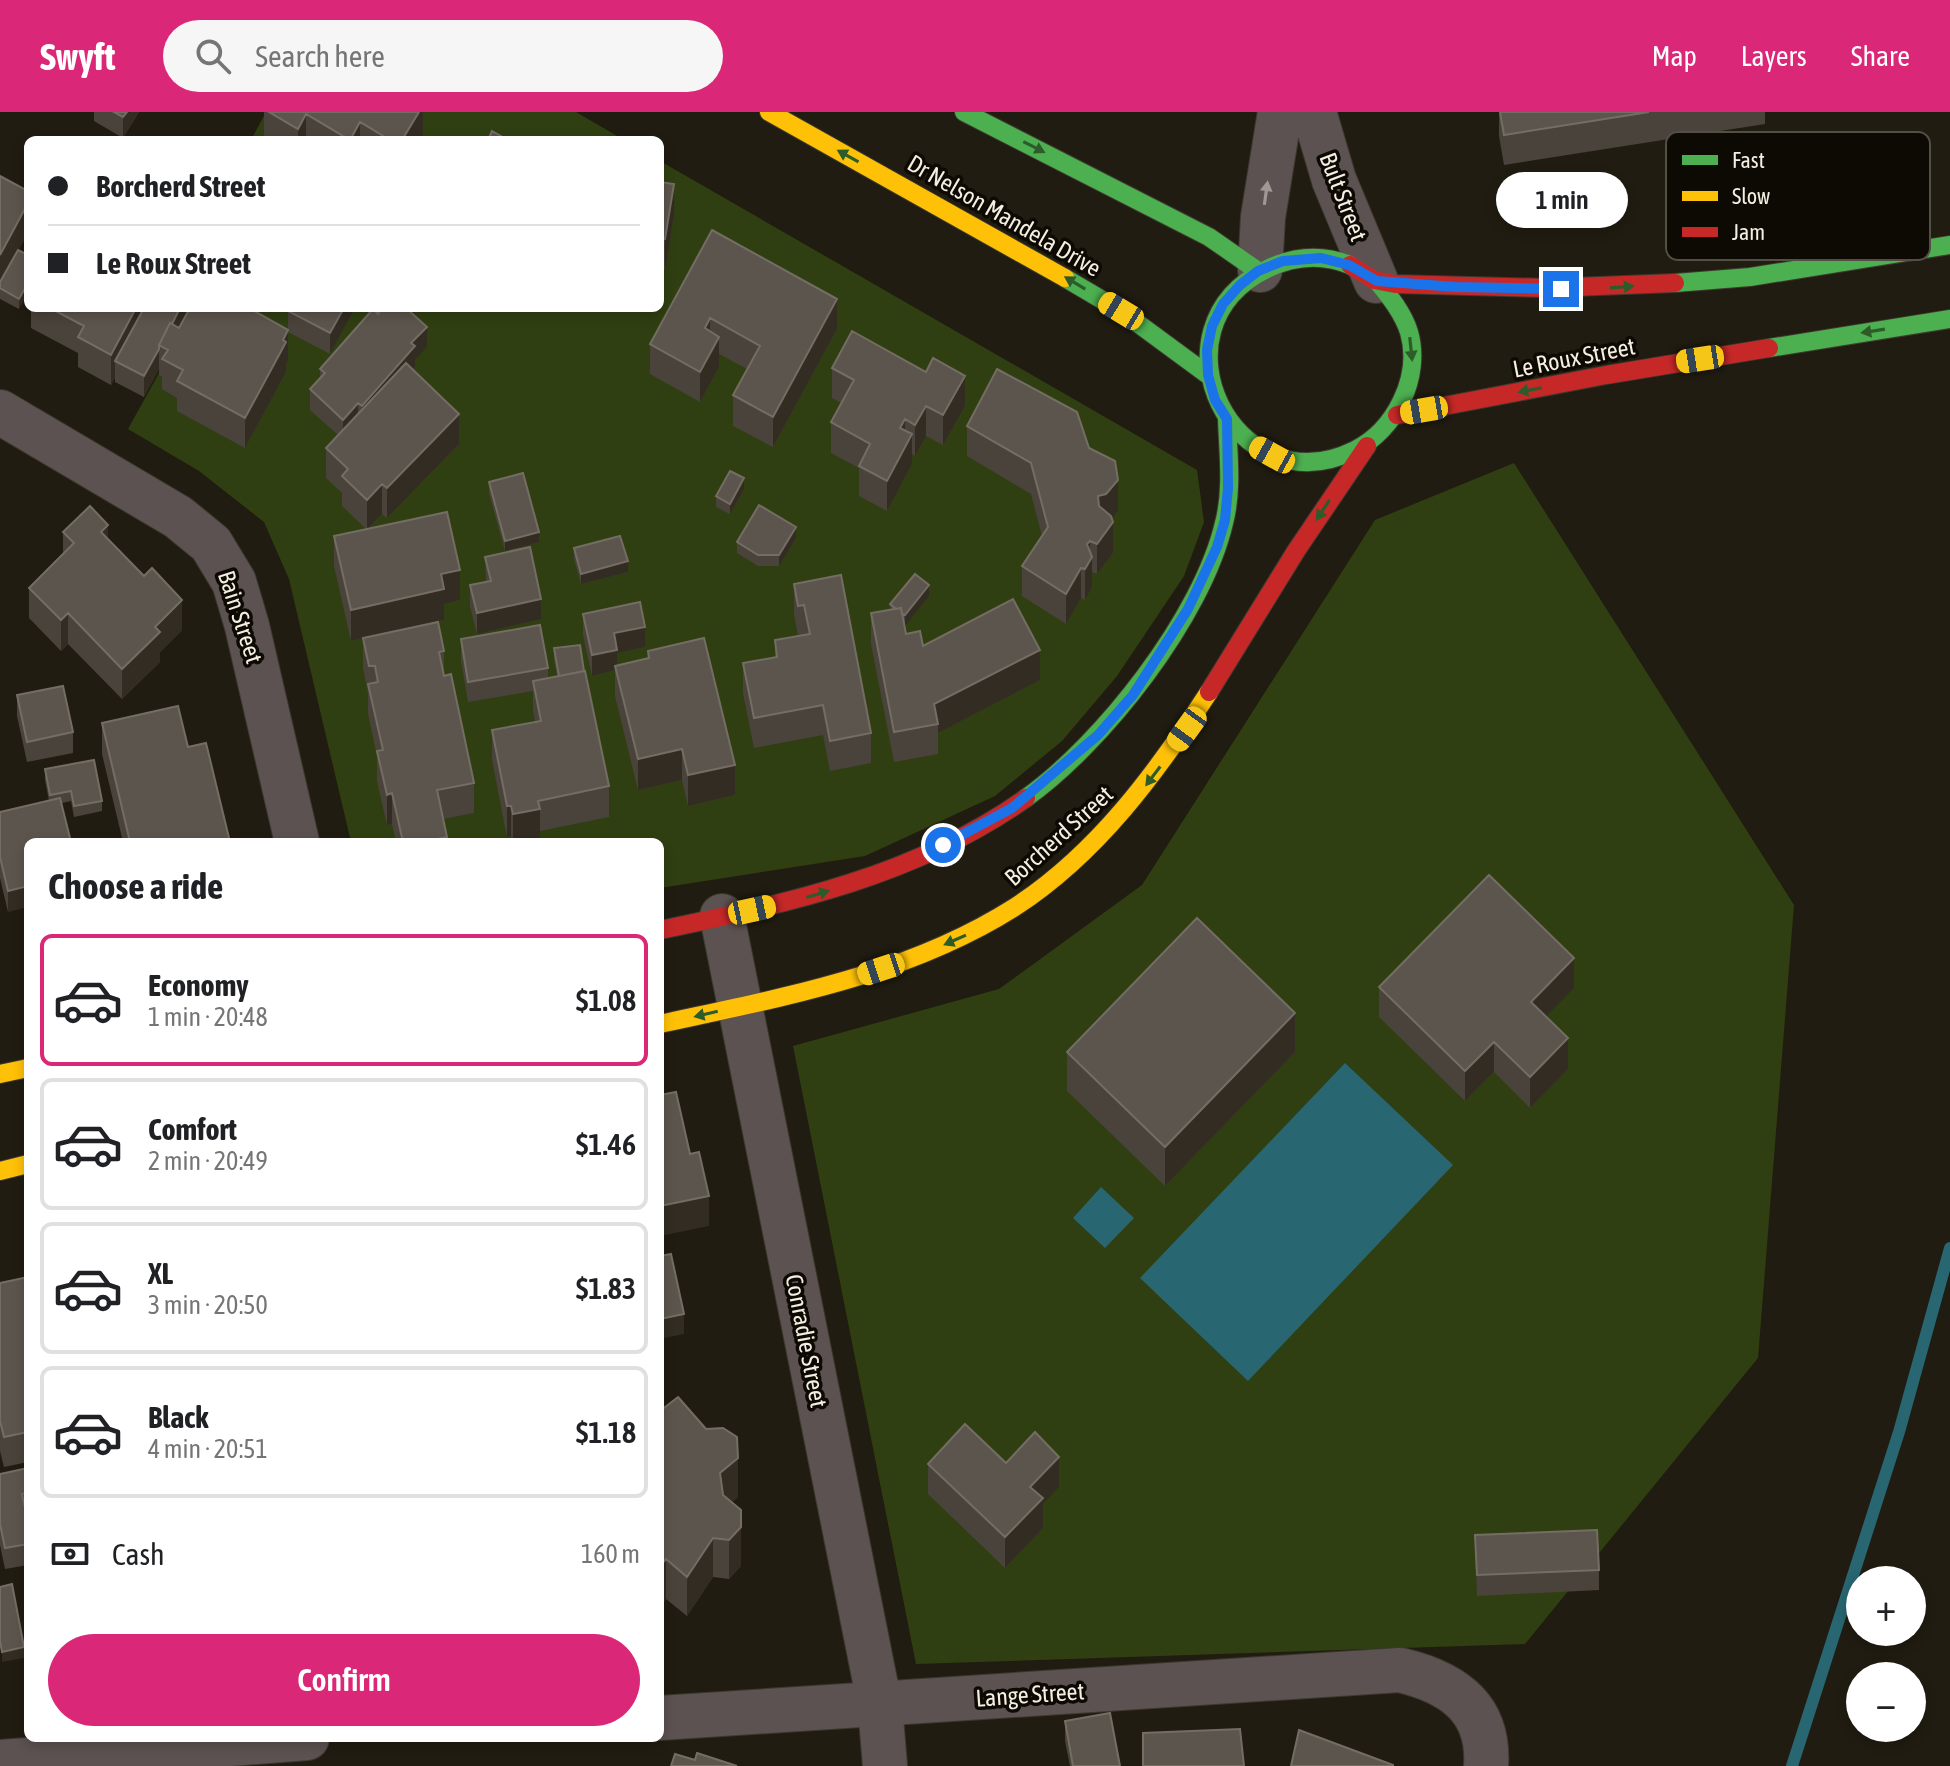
<!DOCTYPE html>
<meta charset="utf-8">
<style>
body{margin:0;font-family:"Asap Condensed",sans-serif;background:#f6f6f6;color:#202124;height:100vh;display:flex;flex-direction:column;font-size:30px;white-space:nowrap}
*{box-sizing:border-box;margin:0}
p{font-size:26px;color:#757577}
.icon{flex:none;width:44px;height:44px;fill:none;stroke:currentColor;stroke-width:2;stroke-linecap:round;stroke-linejoin:round}
.map{position:relative;flex:1;overflow:hidden}
.details{position:absolute;left:24px;top:726px;width:640px;height:904px;display:flex;flex-direction:column;background:#fff;border-radius:12px;box-shadow:0 4px 12px #0003}
.details>*{flex:none}
.guide{position:absolute;left:24px;top:24px;width:640px;height:176px;border-radius:12px;box-shadow:0 4px 12px #0003;display:grid;align-content:center;height:176px;padding:0 24px;background:#fff}
.tools{position:absolute;left:1846px;top:1454px;display:grid;gap:16px}
.tools a{display:grid;place-items:center;width:80px;height:80px;border-radius:50%;background:#fff;box-shadow:0 4px 12px #0003;font-size:40px}
.end{position:absolute;width:36px;height:36px;margin:-18px;border:10px solid #1a73e8;background:#fff;box-shadow:0 0 0 4px #fff}
.from{border-radius:50%}
.bubble{position:absolute;height:56px;border-radius:28px;background:#fff;box-shadow:0 4px 12px #0003;font-size:26px;font-weight:600;line-height:56px;text-align:center}
.car{position:absolute;width:24px;height:48px;margin:-24px -12px;border-radius:10px;box-shadow:0 0 6px 2px #0007;background:linear-gradient(#f5c518 24%,#345 0 40%,#f5c518 0 76%,#345 0 86%,#f5c518 0)}
.guide b{display:flex;align-items:center;gap:28px;height:76px;font-size:30px}
.guide b+b{border-top:2px solid #e0e0e0}
.guide i{width:20px;height:20px;background:#202124}
ul{padding:0;list-style:none}
li{display:flex;align-items:center;gap:24px;height:132px;margin:0 16px 12px;padding:0 8px;border:4px solid #e0e0e0;border-radius:12px}
li div{flex:1}
li b{display:block;font-size:30px}
li em{font-style:normal;font-weight:600}
li.selected{border-color:#db2777}
li>.icon{width:72px;height:72px;stroke-width:1.5}
h2{padding:0 24px;font-size:36px;line-height:96px}
.pay{display:flex;align-items:center;gap:20px;height:88px;padding:0 24px;font-size:30px}
.pay p{margin-inline-start:auto}
.button{display:flex;gap:16px;margin-top:auto;padding:16px 24px}
.button a{flex:1;height:92px;border-radius:48px;background:#db2777;color:#fff;font-size:32px;font-weight:600;line-height:92px;text-align:center}
header{display:flex;align-items:center;gap:48px;box-sizing:border-box;height:112px;padding:0 40px;background:#db2777;color:#fff}
header strong{font-size:38px}
nav{display:flex;gap:44px;margin-inline-start:auto;font-size:28px}
.search{width:560px;height:72px;background:#f6f6f6;display:flex;align-items:center;gap:20px;box-sizing:border-box;padding:0 28px;border-radius:44px;color:#757577;font-size:30px}
.map>svg:first-child{display:block}
.green{fill:#303f11}
.water{fill:#286671}
.lines{fill:none;stroke-linecap:round;stroke-linejoin:round}
.stream{stroke:#286671;stroke-width:12}
.street-casing{stroke:#3d3930;stroke-width:46}
.fast-casing{stroke:#3d3930;stroke-width:20}
.slow-casing{stroke:#3d3930;stroke-width:20}
.jam-casing{stroke:#3d3930;stroke-width:20}
.street{stroke:#5d5252;stroke-width:44}
.fast{stroke:#4caf50;stroke-width:18}
.slow{stroke:#ffc107;stroke-width:18}
.jam{stroke:#c62828;stroke-width:18}
.wall{fill:#4a433b}
.shaded-wall{fill:#322c22}
.building{fill:#5c554d;stroke:#746d64;stroke-width:2}
.oneway{fill:#2c5c2a}
.oneway2{fill:#a19893}
.route{stroke:#1a73e8;stroke-width:10}
.labels{text-anchor:middle;stroke-width:7;stroke-linejoin:round;paint-order:stroke}
.street-label{font-size:24px;fill:#f5eee2;stroke:#0d0903}
.key{fill:#0d0903;stroke:#534e46;stroke-width:2}
.key-label{font-size:22px;fill:#f5eee2}
</style>
<header>
<strong>Swyft</strong>
<div class="search"><svg class="icon" aria-label="search" viewBox="0 0 24 24"><circle cx="10" cy="10" r="6"/><path d="M15 15l6 6"/></svg>Search here</div>
<nav><a>Map</a><a>Layers</a><a>Share</a></nav>
</header>
<div class="map">
<svg width="1950" height="1654" viewBox="0 0 1950 1654">
<rect width="100%" height="100%" fill="#211c11"/>
<!-- green -->
<path class="green" d="M266,0H576L624,28H251Z
M660,49L1197,358L1204,410L1184,464L1117,564L1062,629L995,684L865,744L660,776V730H351L289,467L264,410L199,359L128,317L195,196H660Z
M1514,351L1794,793L1758,1246L1525,1532L916,1552L793,934L999,877L1142,773L1375,408Z"/>
<!-- water -->
<path class="water" d="M1345,951L1453,1053L1248,1269L1140,1166Z
M1101,1075L1134,1106L1105,1136L1073,1106Z"/>
<g class="lines">
<!-- stream -->
<path class="stream" d="M1792,1654L1899,1320L1950,1136"/>
<defs>
<path id="street" d="M1314,0L1334,68L1376,169
M1260,158L1263,105L1280,0
M0,300L178,405L211,432L234,470L247,514L297,730
M722,804L880,1594L885,1654
M660,1606L1400,1558C1451,1570 1490,1595 1486,1654
M0,1650L307,1626"/>
<path id="fast" d="M964,0L1209,125L1258,159
M1350,153C1322,142 1294,144 1267,157C1145,216 1234,398 1355,338C1395,318 1422,265 1409,220C1403,201 1390,185 1377,169
M1065,166L1121,199L1208,263
M1675,171L1750,165L1950,133
M1769,236L1950,207
M1026,686C1103,631 1202,505 1224,411C1233,377 1228,341 1227,307"/>
<path id="slow" d="M769,0L1065,166
M660,912C783,885 908,863 1015,795C1097,742 1157,660 1209,580
M0,962L28,956
M0,1059L28,1052"/>
<path id="jam" d="M1350,153L1374,168L1395,172L1548,176L1675,171
M1397,303L1606,263L1769,236
M1209,580L1296,439L1367,334
M660,818C789,791 916,764 1026,686"/>
</defs>
<!-- street casing -->
<use href="#street" class="street-casing"/>
<!-- fast casing -->
<use href="#fast" class="fast-casing"/>
<!-- slow casing -->
<use href="#slow" class="slow-casing"/>
<!-- jam casing -->
<use href="#jam" class="jam-casing"/>
<!-- street -->
<use href="#street" class="street"/>
<!-- fast -->
<use href="#fast" class="fast"/>
<!-- slow -->
<use href="#slow" class="slow"/>
<!-- jam -->
<use href="#jam" class="jam"/>
</g>
<!-- wall -->
<path class="wall" d="M94,0H139L123,26L94,9Z
M264,0H423V22L420,28H265L264,27Z
M1499,0H1765V12L1504,53L1499,24Z
M0,64L19,138L28,143L19,197L0,187Z
M660,70L674,102L665,158L660,157Z
M712,118L837,217L773,335L733,314V283L747,257L719,242V255L700,290L650,262V232Z
M31,196H189V198L288,218V199L290,196H355L330,242L288,220V248L286,252V260L245,336L177,299V286L162,277V265L159,263V257L144,285L115,270V265L111,273L78,255V241L31,216Z
M378,202L427,235L415,248V255L413,258L459,332L387,406L382,402L369,417L460,488L444,492V508L351,529L334,454V424L366,417L342,394V381L326,366V336L338,323L310,298V277L320,266V257Z
M832,256L965,294L943,333L926,324L915,344L912,342V352L887,399L859,384V356L831,341V310L841,291L832,286Z
M967,314L1089,336L1118,399L1111,406L1113,441L1097,462L1092,460V475L1085,488L1081,486L1066,512L1022,484V454L1042,424L1031,382L967,344Z
M489,370L539,430L505,439L489,381Z
M744,377L730,402L716,395V384Z
M63,420L108,427L182,518L160,540V550L122,587L68,532L61,539L29,506V476L63,443Z
M796,426L779,454H758L737,441V430Z
M574,436L628,460L581,472L574,447Z
M485,445L541,507L477,522L470,494V473L486,470Z
M794,472L871,621V651L830,659L823,623L754,636L743,581V551L775,545V528L798,524L794,502Z
M929,484L904,514L906,522L923,534L1040,568L938,621V642L894,650L871,532V501L890,498V492Z
M583,502L645,535L617,541V553L648,546V539L735,683L688,694L682,668L638,678L615,584V558L592,564L583,523Z
M363,526L444,539V563L474,671V701L443,707L447,730H396L392,712L387,713L377,669V644L368,602V581L363,556Z
M461,527L548,556V566L557,564L554,547V536L584,559L609,674V705L540,719V727L525,730H512L511,724L507,725L492,648V618L535,610L533,599V579L468,590L461,548Z
M17,583L73,620V641L27,650L17,604Z
M102,611L188,635L230,730H123L102,642Z
M45,657L102,689V699L74,705L71,689L62,691L8,800L0,766V700L49,689L45,668Z
M1379,875L1574,876L1546,904L1568,957L1530,996L1494,960L1465,989L1379,905Z
M1067,940H1295L1165,1074L1067,979Z
M28,1165V1350L4,1355L0,1339V1171Z
M660,1299L738,1385L732,1390L741,1454L729,1467L713,1465L687,1504L666,1487L660,1493Z
M1006,1351L1059,1375L1043,1392V1416L1005,1456L928,1382V1352Z
M28,1356V1402H26L28,1410V1453L5,1457L0,1433V1362Z
M1475,1423L1599,1458V1478L1477,1484Z
M1065,1609L1120,1654H1070L1065,1629Z"/>
<!-- shaded-wall -->
<path class="shaded-wall" d="M127,0H139L123,26V5Z
M419,0H423V22L420,28H402Z
M306,2V28H298V17Z
M360,10V28H350Z
M674,72V102L665,158V127Z
M28,91V121L0,173V143Z
M28,171V181L19,197V187Z
M837,187V217L773,335V305Z
M136,196H152L115,249V265L111,273V243Z
M180,196H189V200L168,238L160,234Z
M344,196H355L330,242V221Z
M710,206V237L705,216Z
M427,215V235L415,248V255L362,315V294L411,231Z
M288,218V248L286,252V260L245,336V306Z
M719,225V255L700,290V260Z
M159,237V257L144,285V264Z
M965,264V294L943,333V303Z
M358,291V311L343,328V308Z
M926,294V324L915,344V313Z
M459,302V332L387,406V376Z
M905,307V336L912,322V352L887,399V369L900,316Z
M744,366V377L730,402V392Z
M1118,368V399L1106,413L1098,414V384Z
M382,372V402L367,418V388Z
M1113,410V441L1097,462V432Z
M108,413V443L101,420Z
M796,415V426L779,454V443Z
M539,420V430L505,439V429Z
M1090,429V449L1092,445V475L1085,488V457L1087,432Z
M628,449V460L581,472V462Z
M1081,456V486L1066,512V482Z
M460,458V488L444,492V508L351,529V498L441,462Z
M929,473V484L905,514V503Z
M541,487V507L477,522V501Z
M182,488V518L160,540V550L122,587V557L155,515Z
M68,501V532L61,539V508Z
M645,515V535L617,541V558L615,554V558L592,564V543L614,521Z
M1040,538V568L938,621V612L934,592Z
M682,637V668L638,678V647Z
M735,653V683L688,694V663Z
M392,681V712L387,713V683Z
M507,694H511V724L507,725Z
M540,697V727L525,730H513V702Z
M447,725V730H423Z
M28,774V795L8,800V779Z
M1574,846V876L1531,920V890Z
M1295,901V940L1165,1074V1035Z
M1568,926V957L1530,996V965Z
M1494,930V960L1465,989V959Z
M709,1084V1114L660,1124V1094Z
M684,1202V1222L660,1227V1207Z
M1059,1345V1375L1043,1392V1416L1005,1456V1425L1030,1375Z
M738,1346V1385L720,1400V1361Z
M741,1415V1454L729,1467V1428Z
M713,1426V1465L687,1504V1465Z
M666,1447V1487L660,1493V1454Z
M24,1535V1546L2,1550V1540Z"/>
<!-- building -->
<path class="building" d="M114,0H127L123,5Z
M269,0H419L402,28H390L360,10L350,28L306,2L298,17Z
M1500,0H1649L1504,23Z
M492,19L508,28H488Z
M0,64L28,79V91L0,143Z
M660,70L674,72L665,127L660,126Z
M712,118L837,187L773,305L733,283L760,234L710,206L705,216L719,225L700,260L650,232Z
M18,138L28,143V171L19,187L0,176V170Z
M50,196H136L111,243L78,225L84,214Z
M144,196H180L172,212L170,211L159,233V237L144,264L115,249Z
M190,196H249L288,218L283,228L286,230L245,306L177,269L183,258L162,247L168,238L159,233L170,211L179,216Z
M290,196H344L330,221L288,199Z
M383,196H406L427,215L411,231L415,234L362,294L358,291L343,308L310,277L325,261L320,257L373,197L378,202Z
M852,219L926,260L933,246L965,264L943,303L926,294L915,313L905,307L900,316L912,322L887,369L859,354L870,332L831,310L854,268L832,256Z
M406,251L459,302L387,376L382,372L367,388L342,364L348,357L326,336Z
M997,257L1077,300L1089,336L1115,349L1118,368L1106,382L1098,384L1099,394L1111,404L1113,410L1097,432L1090,429L1087,432L1092,445L1085,457L1081,456L1066,482L1022,454L1048,415L1031,351L967,314Z
M730,359L744,366L730,392L716,384Z
M523,361L539,420L505,429L489,370Z
M759,393L796,415L779,443H758L737,430Z
M90,394L108,413L101,420L144,464L152,456L182,488L155,515L160,520L122,557L68,501L61,508L29,476L74,431L63,420Z
M447,400L460,458L441,462L444,477L351,498L334,424Z
M620,424L628,449L581,462L574,436Z
M530,435L541,487L477,501L470,473L491,469L485,445Z
M915,462L929,473L905,503L902,502L901,496L896,497L890,492Z
M841,463L871,621L830,629L823,593L754,606L743,551L777,545L775,528L810,522L804,493L798,494L794,472Z
M1013,487L1040,538L934,592L938,612L894,620L871,501L901,496L906,522L920,519L923,534Z
M640,490L645,515L614,521L617,538L592,543L583,502Z
M438,510L444,539L439,540L444,564L451,562L474,671L437,678L447,725L423,730H403L392,681L387,683L377,639L383,638L368,572L378,570L375,554H369L363,526Z
M540,513L548,556L468,570L461,527Z
M704,526L735,653L688,663L682,637L638,647L615,554L649,546L648,539Z
M580,533L584,559L559,564L554,536Z
M585,559L609,674L538,689L540,697L513,702L511,694H507L492,618L541,609L533,569Z
M63,574L73,620L27,630L17,583Z
M178,594L188,635L206,631L230,730H130L102,611Z
M94,648L102,689L74,694L71,679L50,683L45,657Z
M60,686L71,730H28V774L8,779L0,745V700Z
M1489,763L1574,846L1531,890L1568,926L1530,965L1494,930L1465,959L1379,875Z
M1197,806L1295,901L1165,1035L1067,940Z
M676,980L690,1042L699,1040L709,1084L660,1094V983Z
M671,1142L684,1202L660,1207V1144Z
M28,1165V1320L4,1325L0,1309V1171Z
M678,1285L706,1317L723,1316L737,1325L738,1346L720,1361L723,1383L741,1398V1415L729,1428L713,1426L687,1465L666,1447L660,1454V1299Z
M965,1312L1006,1351L1035,1320L1059,1345L1030,1375L1043,1386L1005,1425L928,1352Z
M28,1356V1381L22,1382L28,1410V1432L5,1436L0,1412V1362Z
M1597,1418L1599,1458L1477,1463L1475,1423Z
M12,1472L24,1535L2,1540L0,1529V1475Z
M1110,1601L1120,1654H1073L1065,1609Z
M1240,1617L1244,1654H1143V1621Z
M1299,1618L1393,1653V1654H1291Z
M697,1641L737,1654H671L675,1642L695,1648Z"/>
<!-- one-way arrows -->
<defs><path id="oneway-solid" d="M-6-.8H1V-3.2L6.5 0L1 3.2V.8H-6Z" transform="scale(2)"/></defs>
<g class="oneway">
<use href="#oneway-solid" transform="translate(1034 35) rotate(27)"/>
<use href="#oneway-solid" transform="translate(848 44) rotate(-151)"/>
<use href="#oneway-solid" transform="translate(1075 171) rotate(-149)"/>
<use href="#oneway-solid" transform="translate(1622 175) rotate(-4)"/>
<use href="#oneway-solid" transform="translate(1873 219) rotate(171)"/>
<use href="#oneway-solid" transform="translate(1411 237) rotate(84)"/>
<use href="#oneway-solid" transform="translate(1530 278) rotate(169)"/>
<use href="#oneway-solid" transform="translate(1323 398) rotate(123)"/>
<use href="#oneway-solid" transform="translate(1153 664) rotate(127)"/>
<use href="#oneway-solid" transform="translate(818 782) rotate(-17)"/>
<use href="#oneway-solid" transform="translate(955 828) rotate(156)"/>
<use href="#oneway-solid" transform="translate(706 902) rotate(167)"/>
</g>
<use class="oneway2" href="#oneway-solid" transform="translate(1266 81) rotate(-82)"/>
<g class="lines">
<!-- route -->
<path class="route" d="M943,733L1012,696L1098,623L1133,583L1188,497L1217,435L1225,408L1228,376L1227,307L1215,288L1208,263L1207,238L1212,214L1223,192L1240,173L1258,159L1283,149L1321,146L1349,153L1377,169L1456,175L1561,177"/>
</g>
<g class="labels">
<!-- street labels -->
<g class="street-label">
<text transform="translate(1343 85) rotate(69)" y="8">Bult Street</text>
<text transform="translate(1004 104) rotate(30)" y="8">Dr Nelson Mandela Drive</text>
<text transform="translate(1574 246) rotate(-11)" y="8">Le Roux Street</text>
<text transform="translate(240 505) rotate(72)" y="8">Bain Street</text>
<text transform="translate(1059 724) rotate(-42)" y="8">Borcherd Street</text>
<text transform="translate(806 1229) rotate(79)" y="8">Conradie Street</text>
<text transform="translate(1030 1583) rotate(-4)" y="8">Lange Street</text>
</g>
</g>
<!-- legend -->
<rect x="1666" y="20" width="264" height="128" rx="12" class="key"/>
<rect x="1682" y="43" width="36" height="10" fill="#4caf50"/>
<rect x="1682" y="79" width="36" height="10" fill="#ffc107"/>
<rect x="1682" y="115" width="36" height="10" fill="#c62828"/>
<g class="key-label">
<text x="1732" y="56">Fast</text>
<text x="1732" y="92">Slow</text>
<text x="1732" y="128">Jam</text>
</g>
</svg>
<div class="tools">
<a>+</a>
<a>−</a>
</div>
<i class="end from" style="left:943px;top:733px"></i>
<i class="end" style="left:1561px;top:177px"></i>
<div class="bubble" style="left:1496px;top:60px;width:132px">1 min</div>
<i class="car" style="left:1121px;top:199px;rotate:301deg"></i>
<i class="car" style="left:1700px;top:247px;rotate:261deg"></i>
<i class="car" style="left:1424px;top:298px;rotate:260deg"></i>
<i class="car" style="left:1272px;top:343px;rotate:299deg"></i>
<i class="car" style="left:1187px;top:617px;rotate:216deg"></i>
<i class="car" style="left:752px;top:798px;rotate:78deg"></i>
<i class="car" style="left:881px;top:857px;rotate:252deg"></i>
<div class="guide">
<b><i class="from"></i>Borcherd Street</b>
<b><i></i>Le Roux Street</b>
</div>
<section class="details">
<h2>Choose a ride</h2>
<ul>
<li class="selected"><svg class="icon" aria-label="car" viewBox="0 0 24 24"><path d="M5 17H2v-5l4-1 3-4h7l3 4 3 1v5h-3M9 17h6M6 11h13"/><circle cx="7" cy="17" r="2"/><circle cx="17" cy="17" r="2"/></svg><div><b>Economy</b><p>1 min · 20:48</p></div><em>$1.08</em></li>
<li><svg class="icon" aria-label="car" viewBox="0 0 24 24"><path d="M5 17H2v-5l4-1 3-4h7l3 4 3 1v5h-3M9 17h6M6 11h13"/><circle cx="7" cy="17" r="2"/><circle cx="17" cy="17" r="2"/></svg><div><b>Comfort</b><p>2 min · 20:49</p></div><em>$1.46</em></li>
<li><svg class="icon" aria-label="car" viewBox="0 0 24 24"><path d="M5 17H2v-5l4-1 3-4h7l3 4 3 1v5h-3M9 17h6M6 11h13"/><circle cx="7" cy="17" r="2"/><circle cx="17" cy="17" r="2"/></svg><div><b>XL</b><p>3 min · 20:50</p></div><em>$1.83</em></li>
<li><svg class="icon" aria-label="car" viewBox="0 0 24 24"><path d="M5 17H2v-5l4-1 3-4h7l3 4 3 1v5h-3M9 17h6M6 11h13"/><circle cx="7" cy="17" r="2"/><circle cx="17" cy="17" r="2"/></svg><div><b>Black</b><p>4 min · 20:51</p></div><em>$1.18</em></li>
</ul>
<div class="pay"><svg class="icon" aria-label="cash" viewBox="0 0 24 24"><path d="M3 7h18v10H3z"/><circle cx="12" cy="12" r="2"/></svg>Cash<p>160 m</p></div>
<div class="button"><a>Confirm</a></div>
</section>
</div>
